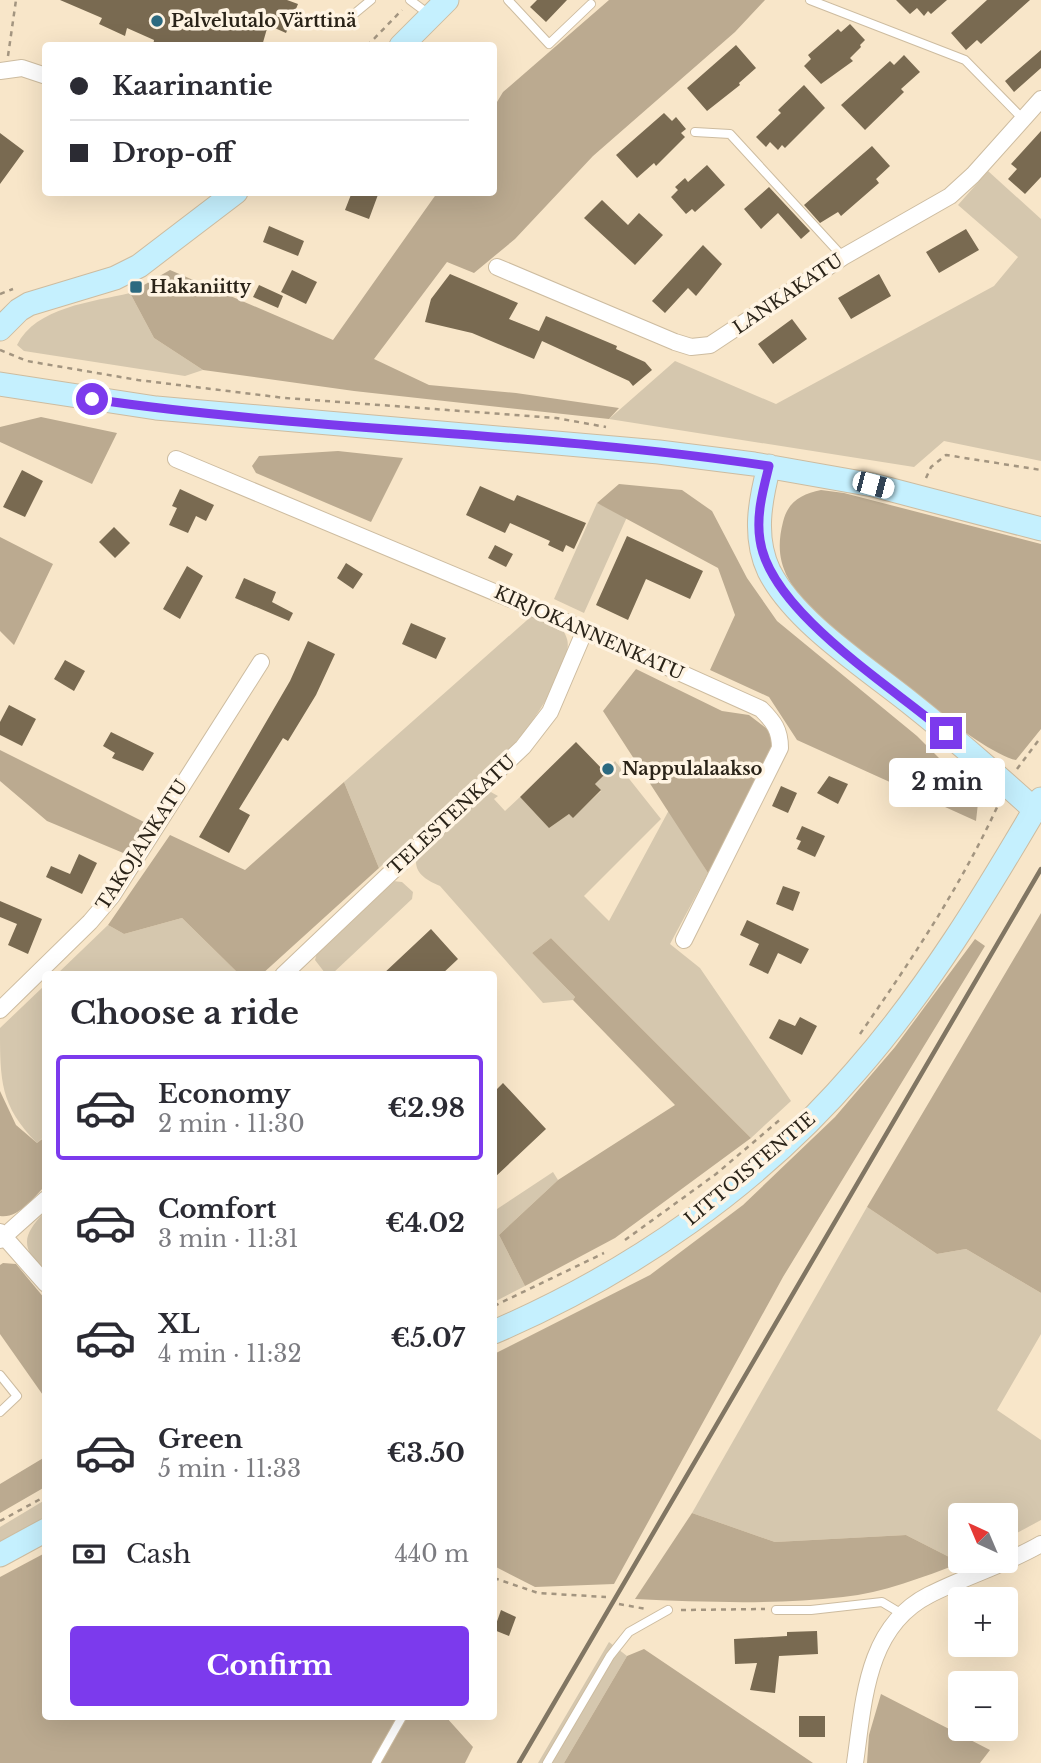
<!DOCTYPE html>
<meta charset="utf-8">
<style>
body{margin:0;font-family:"Libre Baskerville",serif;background:#f7f7f7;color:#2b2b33;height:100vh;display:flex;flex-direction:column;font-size:26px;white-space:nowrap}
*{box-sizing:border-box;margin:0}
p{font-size:23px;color:#7c7c81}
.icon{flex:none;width:38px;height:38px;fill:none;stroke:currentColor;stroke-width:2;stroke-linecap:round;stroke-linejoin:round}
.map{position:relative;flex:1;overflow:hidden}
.panel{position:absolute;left:42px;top:971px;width:455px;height:749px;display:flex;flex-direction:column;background:#fff;border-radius:7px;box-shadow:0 7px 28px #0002}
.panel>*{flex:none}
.top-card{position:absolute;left:42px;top:42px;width:455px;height:154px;border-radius:7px;box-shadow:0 7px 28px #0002;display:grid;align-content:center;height:154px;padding:0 28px;background:#fff}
.needle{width:46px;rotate:316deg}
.fabs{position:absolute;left:948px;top:1503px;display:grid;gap:14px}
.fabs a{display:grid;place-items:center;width:70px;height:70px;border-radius:7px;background:#fff;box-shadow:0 7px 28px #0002;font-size:35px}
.end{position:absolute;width:32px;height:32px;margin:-16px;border:9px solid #7c3aed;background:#fff;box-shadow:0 0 0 4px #fff}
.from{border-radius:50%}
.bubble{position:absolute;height:49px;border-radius:7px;background:#fff;box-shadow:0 7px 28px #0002;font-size:23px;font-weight:700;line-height:49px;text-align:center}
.car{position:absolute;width:21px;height:42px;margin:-21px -10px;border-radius:9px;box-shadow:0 0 5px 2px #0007;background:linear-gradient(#fff 24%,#345 0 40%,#fff 0 76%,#345 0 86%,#fff 0)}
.top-card b{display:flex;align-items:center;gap:24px;height:66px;font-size:26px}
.top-card b+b{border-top:2px solid #e1e1e2}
.top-card i{width:18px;height:18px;background:#2b2b33}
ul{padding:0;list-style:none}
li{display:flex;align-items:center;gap:21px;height:105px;margin:0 14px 10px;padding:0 14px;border:4px solid transparent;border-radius:7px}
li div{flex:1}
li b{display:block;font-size:26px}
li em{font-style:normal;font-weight:700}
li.on{border-color:#7c3aed}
li>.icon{width:63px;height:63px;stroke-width:1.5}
h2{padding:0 28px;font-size:32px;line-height:84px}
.pay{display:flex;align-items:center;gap:18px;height:77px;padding:0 28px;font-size:26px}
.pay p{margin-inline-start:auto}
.button{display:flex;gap:14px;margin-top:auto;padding:14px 28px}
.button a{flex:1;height:80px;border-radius:7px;background:#7c3aed;color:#fff;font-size:28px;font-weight:700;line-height:80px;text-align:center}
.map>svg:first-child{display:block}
.green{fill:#d5c7ae}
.forest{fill:#bbaa90}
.building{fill:#796a51}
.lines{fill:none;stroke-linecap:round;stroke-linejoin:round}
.lane-casing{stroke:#cdbca0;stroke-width:10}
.street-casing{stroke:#cdbca0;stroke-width:18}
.secondary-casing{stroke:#cdbca0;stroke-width:25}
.path{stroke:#a39580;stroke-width:2.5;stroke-dasharray:5 5;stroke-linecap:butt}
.lane{stroke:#fff;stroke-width:8}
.street{stroke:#fff;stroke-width:16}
.secondary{stroke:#c5f0fe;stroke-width:23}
.rail{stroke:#817663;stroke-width:4.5}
.route{stroke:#7c3aed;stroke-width:9}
.poi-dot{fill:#2c6a80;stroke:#fff4e3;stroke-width:2.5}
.labels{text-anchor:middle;stroke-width:7;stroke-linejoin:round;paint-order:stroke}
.poi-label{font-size:18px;font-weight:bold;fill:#2b2419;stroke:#fff4e3;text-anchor:start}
.street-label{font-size:18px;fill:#2b2419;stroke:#fff4e3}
</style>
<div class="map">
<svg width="1041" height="1763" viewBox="0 0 1041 1763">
<rect width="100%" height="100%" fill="#f8e6c9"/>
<!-- green -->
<path class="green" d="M988,171L1041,219V461L944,441L914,467L609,419L675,361L776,404L994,286L1018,257L958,205Z
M130,293L154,338L203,370L185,376L24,351L17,345C36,307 92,302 130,293Z
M597,503L627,517L584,613L554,599Z
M535,613C548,619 563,624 567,639C570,649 564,660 560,670C531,749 441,812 379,868L344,782Z
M615,761L661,819L584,896L609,921L669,810L708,873L670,944L700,968L791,1101L751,1138L551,938L532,953L575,997L573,1000L543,1003L440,886C428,881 415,874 416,860L489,791L498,796L494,799L505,811L520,797L549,827L569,814L573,817L601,791L595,784Z
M393,881L402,882L413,892L412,899L333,973H325L315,960L317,953Z
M182,918L240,975H56L108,925L124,934Z
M45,985V1136L37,1143C0,1106 0,1080 0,1028Z
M553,1172L558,1180L499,1235L525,1286L494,1302V1211Z
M867,1207L937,1254L966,1249L1041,1293V1334L997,1410L1041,1440V1520L1006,1539V1516H961V1561H965L961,1563L906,1535L775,1542L692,1513Z
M45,1211V1275C22,1246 20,1239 45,1211Z
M45,1500V1517L0,1543V1527Z
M609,1642L627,1656L564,1763H538Z"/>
<!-- forest -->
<path class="forest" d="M609,0H765L735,32L593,156L515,239L474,273L447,262L374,359L429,385L516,393L619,408L609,419L354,391L203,370L154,338L130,293L170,270L333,340L437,193L494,192V107L503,92Z
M41,417L117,433L92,484L0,442V427Z
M338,451L403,458L371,522L256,473L252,466L259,456Z
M619,484L682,490L712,511L747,578L777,621L917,736L962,781L978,803L976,821L797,740L769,697L710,670L735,615L718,568L597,503Z
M821,490L844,493L1041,544V729L1016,760C983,755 844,640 814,612C804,602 795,591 788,578C778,559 778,542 783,522C788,501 802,494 821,490Z
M0,537L53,564L14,645L0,631Z
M636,669L722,711L749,715L775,735L774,750L708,873L603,711Z
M0,750L148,824L128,855L47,821L0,781Z
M344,782L379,868L261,975H240L182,918L124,934L108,925L170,835L245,870Z
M1041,913V1293L966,1249L937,1254L867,1207Z
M551,938L751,1138L615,1238L525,1286L499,1235L558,1180L675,1105L573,1000L575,997L532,953Z
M975,939L985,946L783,1277L614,1584L535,1587L494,1566V1354L650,1275L743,1205L835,1117L895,1047Z
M0,1091L16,1125L37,1143L46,1136L45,1186C33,1198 18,1219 0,1216Z
M3,1263L16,1264L45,1299V1398L0,1334V1265Z
M45,1457V1487L0,1513V1484Z
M692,1513L775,1542L906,1535L961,1563C923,1577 883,1593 843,1597C775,1605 703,1602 635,1599Z
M45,1553L46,1717H446L473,1747L465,1763H0V1577Z
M644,1649L813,1763H564L627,1656Z
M881,1694L990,1750L980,1763H867L869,1735Z"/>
<!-- building -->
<path class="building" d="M60,0H287L298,4L286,33L268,25L262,46H153L154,40L127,28L125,36L99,24L102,18Z
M537,0H567L546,22L530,7Z
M896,0H947L931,14L928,11L924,16L917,8L910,14Z
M987,0H1030L981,44L977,40L966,50L951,33Z
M850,24L865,40L860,45L861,47L850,58L853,61L821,84L804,66L811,59L808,55L838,29L841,32Z
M736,45L756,68L739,83L740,85L707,111L687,88Z
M1041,50V68L1014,92L1005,81Z
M904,55L920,72L901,89L904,92L865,130L841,105L890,61L894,65Z
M804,85L825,108L785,148L782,145L778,150L770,142L766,147L756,137L781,113L778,110Z
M664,113L672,121L676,117L686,129L681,133L685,137L656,166L654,163L637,178L616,155Z
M1041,131V177L1025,194L1008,179L1017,169L1011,164Z
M0,133L24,151L0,184Z
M872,146L890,166L876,179L879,183L841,216L838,212L820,223L804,205Z
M707,165L725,185L695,212L692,209L686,214L671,197L678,190L675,187L685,178L688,182Z
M769,187L810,231L801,239L778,213L761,229L744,209Z
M352,192H379L369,219L345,210Z
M602,200L628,225L639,213L663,235L635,265L584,218Z
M269,226L304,241L298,256L263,242Z
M966,229L979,250L939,273L926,252Z
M703,245L722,264L696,296L688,288L665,313L652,301Z
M292,270L317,282L306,304L281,292Z
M450,274L518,303L509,319L539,331L546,316L617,346L616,349L645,362L652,370L633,386L629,381L542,341L534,359L472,333L425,322L431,299Z
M879,274L891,296L851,319L838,298Z
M259,285L283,296L278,308L253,297Z
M792,319L807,339L773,364L758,344Z
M22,470L43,481L25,517L3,507Z
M480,486L514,501L517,495L586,523L574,549L566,545L563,552L548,545L550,541L510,523L505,533L466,515Z
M180,489L214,505L206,521L196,516L188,533L169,525L177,508L172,506Z
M114,527L130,543L115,558L99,542Z
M627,536L703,571L690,599L646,579L628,620L596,605Z
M495,545L513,554L506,567L488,558Z
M346,563L363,574L353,589L337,578Z
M187,566L203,576L180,619L163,609Z
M244,578L276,592L272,602L293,613L289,621L235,598Z
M411,623L446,638L436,659L402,644Z
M308,641L335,654L316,695L288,741L283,738L239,809L250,815L229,853L199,837L290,681Z
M65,660L85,671L74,691L54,679Z
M9,705L36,719L22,746L0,735V722Z
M111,732L154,753L143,771L112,758L115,753L103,746Z
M576,742L606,773L595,784L601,790L573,818L569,814L549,828L520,797Z
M829,776L848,784L838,804L817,793Z
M781,786L797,793L788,813L772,806Z
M802,826L825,836L815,857L797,849L801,841L796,839Z
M79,854L97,863L82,894L46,877L51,866L70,874Z
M783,886L800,892L793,911L776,904Z
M0,901L42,919L28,954L8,945L17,924L0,917Z
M747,920L809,949L801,964L778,953L768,974L749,965L759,944L740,935Z
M431,929L458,959L441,975H382Z
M800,1017L817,1026L802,1055L769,1038L779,1019L795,1026Z
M503,1083L546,1129L494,1178V1092Z
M501,1610L516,1617L509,1636L494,1630Z
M817,1631L818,1654L779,1656L775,1693L750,1690L757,1663L735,1664L734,1639L787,1636V1632Z
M799,1716H825V1737H799Z"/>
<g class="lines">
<defs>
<path id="lane" d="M410,0L430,15
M508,0L549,44L591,4
M810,0L965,60L1022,118
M348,19L371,0
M695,132L730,134L843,257
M0,1375L17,1396L0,1412
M776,1610H811L882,1602L902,1614
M376,1763L402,1717
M547,1763L610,1656L629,1632L668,1610"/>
<path id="street" d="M0,71L22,68L46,76
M497,267L675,342L691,347L710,345L843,257L950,196L973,175L1041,99
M176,459L585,630L761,709C774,722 780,730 780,748L684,940
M283,975L523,747L550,712L585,630
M0,1010L90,922L112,896L261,662
M0,1232L46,1284
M0,1240L46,1199
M855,1763C864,1701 866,1627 929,1595C966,1576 1005,1565 1041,1544"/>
<path id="secondary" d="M401,46L447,0
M0,329L19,310L29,304L115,278L139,266L236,192
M0,384L156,408L659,452L754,464L873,485L1041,529
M769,466C760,501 753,537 769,571C795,622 864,666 909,702C952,736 994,773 1035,810
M494,1332C631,1273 758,1185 856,1071C928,989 986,893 1041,799
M0,1555L46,1530"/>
</defs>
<!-- lane casing -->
<use href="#lane" class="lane-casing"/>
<!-- street casing -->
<use href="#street" class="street-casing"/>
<!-- secondary casing -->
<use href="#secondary" class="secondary-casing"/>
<!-- path -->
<path class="path" d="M367,46L402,10
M8,56L16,0
M0,294L13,289
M0,350L27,361L138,380L285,398L556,418L606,427
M926,478L931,467L946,455L1041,470
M1017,769L1041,737
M860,1034C912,959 961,886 999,803
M625,1240L716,1174L782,1118
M494,1306L604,1253
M0,1521L46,1496
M494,1578L538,1593L606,1597
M619,1604L646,1609
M681,1610L765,1609"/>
<!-- lane -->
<use href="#lane" class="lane"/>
<!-- street -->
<use href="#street" class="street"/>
<!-- secondary -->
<use href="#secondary" class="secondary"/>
<!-- rail -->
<path class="rail" d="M519,1763L1041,869"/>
</g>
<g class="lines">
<!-- route -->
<path class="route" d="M92,399C316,432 544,432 769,466C763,490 756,515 760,540C770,612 893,687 946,733"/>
</g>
<!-- markers -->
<g class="poi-dot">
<circle cx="157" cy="21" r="7"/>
<rect x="129" y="280" width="14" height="14" rx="3.5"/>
<circle cx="608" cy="769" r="7"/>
</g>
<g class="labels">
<!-- poi labels -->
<g class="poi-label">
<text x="171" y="27">Palvelutalo Värttinä</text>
<text x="150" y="293">Hakaniitty</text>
<text x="622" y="775">Nappulalaakso</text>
</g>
<!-- street labels -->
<g class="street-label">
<text transform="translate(788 294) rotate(-34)" y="6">LANKAKATU</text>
<text transform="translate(589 633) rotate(24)" y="6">KIRJOKANNENKATU</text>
<text transform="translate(452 815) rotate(-43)" y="6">TELESTENKATU</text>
<text transform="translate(142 845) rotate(-57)" y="6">TAKOJANKATU</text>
<text transform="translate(750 1169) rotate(-40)" y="6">LITTOISTENTIE</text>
</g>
</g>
</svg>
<div class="fabs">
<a><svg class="needle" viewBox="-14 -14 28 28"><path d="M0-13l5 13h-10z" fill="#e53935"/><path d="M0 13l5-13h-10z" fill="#7c7c81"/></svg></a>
<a>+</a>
<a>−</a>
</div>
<i class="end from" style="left:92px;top:399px"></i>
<i class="end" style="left:946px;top:733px"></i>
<div class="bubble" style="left:889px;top:758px;width:116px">2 min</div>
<i class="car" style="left:873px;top:485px;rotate:105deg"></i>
<div class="top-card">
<b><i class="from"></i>Kaarinantie</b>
<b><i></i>Drop-off</b>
</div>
<section class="panel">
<h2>Choose a ride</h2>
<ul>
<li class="on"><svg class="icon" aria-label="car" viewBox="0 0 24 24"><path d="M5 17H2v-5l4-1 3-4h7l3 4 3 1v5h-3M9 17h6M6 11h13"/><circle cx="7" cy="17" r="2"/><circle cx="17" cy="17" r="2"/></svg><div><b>Economy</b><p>2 min · 11:30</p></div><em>€2.98</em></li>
<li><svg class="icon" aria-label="car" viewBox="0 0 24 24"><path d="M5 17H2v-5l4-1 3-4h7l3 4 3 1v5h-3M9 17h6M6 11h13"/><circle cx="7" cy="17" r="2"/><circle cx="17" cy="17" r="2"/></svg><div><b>Comfort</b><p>3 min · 11:31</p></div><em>€4.02</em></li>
<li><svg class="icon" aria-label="car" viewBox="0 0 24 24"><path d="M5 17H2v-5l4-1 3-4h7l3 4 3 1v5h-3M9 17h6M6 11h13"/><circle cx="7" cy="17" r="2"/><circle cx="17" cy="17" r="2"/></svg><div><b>XL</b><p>4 min · 11:32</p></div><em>€5.07</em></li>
<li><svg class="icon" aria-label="car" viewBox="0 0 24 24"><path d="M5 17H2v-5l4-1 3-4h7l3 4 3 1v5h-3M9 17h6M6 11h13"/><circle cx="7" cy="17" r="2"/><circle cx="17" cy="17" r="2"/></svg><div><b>Green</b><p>5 min · 11:33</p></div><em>€3.50</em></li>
</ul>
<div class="pay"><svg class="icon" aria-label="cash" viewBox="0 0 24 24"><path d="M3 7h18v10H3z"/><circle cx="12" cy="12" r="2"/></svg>Cash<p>440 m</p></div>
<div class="button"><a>Confirm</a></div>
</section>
</div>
